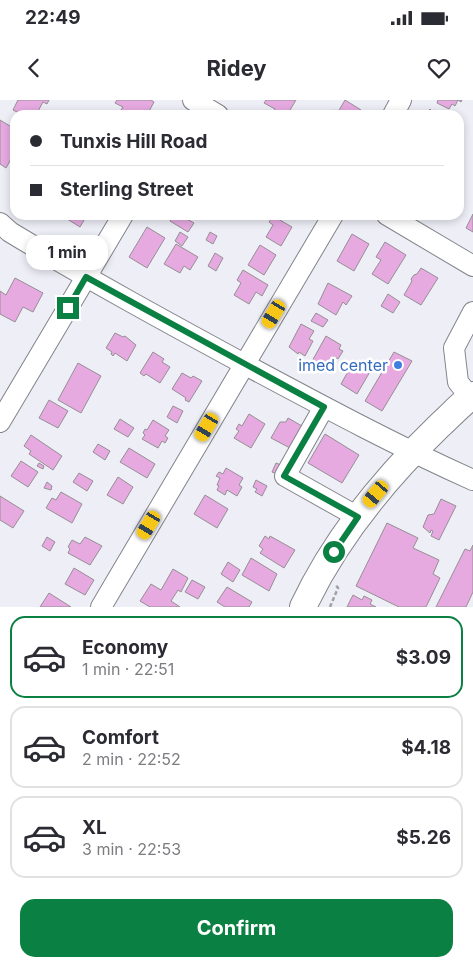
<!DOCTYPE html>
<meta charset="utf-8">
<style>
body{margin:0;font-family:Inter,sans-serif;background:#f2f2f3;color:#2b2b33;height:100vh;display:flex;flex-direction:column;font-size:19px;white-space:nowrap}
*{box-sizing:border-box;margin:0}
p{font-size:16px;color:#7c7c81}
.icon{flex:none;width:28px;height:28px;fill:none;stroke:currentColor;stroke-width:2;stroke-linecap:round;stroke-linejoin:round}
.map{position:relative;height:507px;overflow:hidden}
.side{display:flex;flex-direction:column;background:#fff;flex:1}
.side>*{flex:none}
.guide{position:absolute;left:10px;top:10px;width:454px;height:110px;border-radius:15px;box-shadow:0 2px 8px #0003;display:grid;align-content:center;height:110px;padding:0 20px;background:#fff}
.end{position:absolute;width:22px;height:22px;margin:-11px;border:6px solid #0b8043;background:#fff;box-shadow:0 0 0 2px #fff}
.from{border-radius:50%}
.bubble{position:absolute;height:35px;border-radius:15px;background:#fff;box-shadow:0 2px 8px #0003;font-size:16px;font-weight:700;line-height:35px;text-align:center}
.car{position:absolute;width:15px;height:30px;margin:-15px -8px;border-radius:6px;box-shadow:0 0 4px 1px #0007;background:linear-gradient(#f5c518 24%,#345 0 40%,#f5c518 0 76%,#345 0 86%,#f5c518 0)}
.guide b{display:flex;align-items:center;gap:18px;height:48px;font-size:19px}
.guide b+b{border-top:1px solid #e1e1e2}
.guide i{width:12px;height:12px;background:#2b2b33}
ul{padding:9px 0 0;list-style:none}
li{display:flex;align-items:center;gap:15px;height:82px;margin:0 10px 8px;padding:0 10px;border:2px solid #e1e1e2;border-radius:15px}
li div{flex:1}
li b{display:block;font-size:19px}
li em{font-style:normal;font-weight:700}
li.current{border-color:#0b8043}
li>.icon{width:45px;height:45px;stroke-width:1.5}
.action{display:flex;gap:10px;margin-top:auto;padding:10px 20px}
.action a{flex:1;height:58px;border-radius:15px;background:#0b8043;color:#fff;font-size:20px;font-weight:700;line-height:58px;text-align:center}
.status{display:flex;justify-content:space-between;align-items:center;height:35px;padding:0 25px;background:#fff;direction:ltr}
.status svg{height:14px;fill:currentColor}
header{display:flex;justify-content:space-between;align-items:center;height:65px;padding:0 20px;background:#fff;font-size:22px;font-weight:700}
.map>svg:first-child{display:block}
.building{fill:#e6aae1;stroke:#958f94}
.lines{fill:none;stroke-linecap:round;stroke-linejoin:round}
.minor-casing{stroke:#83848b;stroke-width:22}
.major-casing{stroke:#83848b;stroke-width:28}
.path{stroke:#a0a1a7;stroke-width:2.5;stroke-dasharray:4 2.5;stroke-linecap:butt}
.minor{stroke:#fff;stroke-width:20}
.major{stroke:#fff;stroke-width:26}
.route{stroke:#0b8043;stroke-width:6}
.shop-dot{fill:#3f7fe0;stroke:#fff;stroke-width:2}
.labels{text-anchor:middle;stroke-width:5;stroke-linejoin:round;paint-order:stroke}
.shop-label{font-size:16px;fill:#366cbe;stroke:#fff;text-anchor:end}
</style>
<div class="status"><b>22:49</b><svg viewBox="0 0 49 12"><path d="M0 12V9h3v3zM5 12V6h3v6zM10 12V3h3v9zM15 12V0h3v12zM26 1h20v11H26zM47 4h2v5h-2z"/></svg></div>
<header><svg class="icon" aria-label="back" viewBox="0 0 24 24"><path d="M15 5l-7 7 7 7"/></svg>Ridey<svg class="icon" aria-label="heart" viewBox="0 0 24 24"><path d="M12 20l-8-8c-3-5 5-10 8-4 3-6 11-1 8 4z"/></svg></header>
<div class="map">
<svg width="473" height="507" viewBox="0 0 473 507">
<rect width="100%" height="100%" fill="#edeef6"/>
<!-- building -->
<path class="building" d="M18,0H49L47,4L43,2L36,15H23L13,10Z
M117,0H151L154,2L147,15H129L121,10L123,7L115,3Z
M266,0H296L287,15L273,13L275,9L264,3Z
M345,0L361,10L358,15H331L334,10L338,12Z
M438,0H462L461,2L458,0L455,6L452,4L449,9L437,3Z
M430,9L433,12L437,15H427Z
M0,20L15,29V52L6,68L0,64Z
M473,114V132L466,128Z
M66,115H87L80,127L64,117Z
M174,115H180L194,123L188,132L170,121Z
M273,116L292,127L281,146L266,137L273,125L269,122Z
M147,127L165,138L147,168L129,157Z
M180,132L188,137L182,146L175,141Z
M210,132L217,136L213,144L206,140Z
M352,134L369,144L354,171L337,161Z
M385,142L406,155L388,184L372,174L381,160L376,157Z
M176,144L198,157L190,170L184,166L180,173L164,164Z
M260,145L276,155L264,175L248,165Z
M215,153L223,158L216,171L208,166Z
M421,168L438,178L421,205L404,195L412,181L411,179L414,175L417,174Z
M243,170L268,185L262,196L256,192L249,204L234,195L241,183L237,180Z
M15,178L43,193L33,212L23,207L15,222L0,214V191L6,195Z
M328,183L352,196L346,205L343,202L336,215L318,204Z
M388,194L400,202L393,213L381,206Z
M316,213L328,220L323,227L311,221Z
M301,224L314,231L309,239L313,241L305,256L299,252L298,254L289,247Z
M115,233L123,237L125,236L136,245L127,261L115,253L113,256L111,254L112,252L106,248Z
M326,236L341,245L339,249L343,251L338,259L333,256L325,271L311,263Z
M153,252L164,259L162,262L170,267L160,283L146,274L144,276L140,273Z
M394,252L412,261L382,311L365,301Z
M360,260L365,263L363,266L371,270L357,294L341,284L354,261L358,263Z
M78,263L101,276L81,313L58,300Z
M182,273L191,278L193,276L202,281L189,302L185,300L186,298L172,289Z
M49,300L68,311L58,328L39,318Z
M173,306L183,311L177,323L167,317Z
M249,314L265,324L251,348L234,338L239,331L236,329L239,324L242,326Z
M288,318L302,326L290,348L271,338L280,322H286Z
M120,319L134,328L128,337L114,329Z
M153,320L169,330L165,336L168,338L165,343L162,341L158,348L142,339L145,335L143,333L145,329L147,330Z
M325,334L359,355L342,383L308,363Z
M31,335L62,356L53,370L29,354L31,351L24,346Z
M98,344L110,351L105,360L93,352Z
M129,348L155,364L147,378L120,362Z
M21,361L38,372L28,387L11,376Z
M39,363L44,366L43,369L37,366Z
M276,363L281,365L277,374L272,372Z
M226,368L243,378L239,385L242,387L237,396L227,390L225,395L217,390L219,386L217,385L220,378L216,376L219,372L223,374Z
M79,373L93,381L87,391L73,382Z
M118,377L133,387L123,404L107,395Z
M256,380L267,386L262,396L255,392L257,389L253,387Z
M47,382L52,386L51,390L44,388Z
M61,392L82,404L72,423L46,408L52,398L56,400Z
M205,395L228,409L217,428L194,414Z
M0,396L24,411L13,428L0,420Z
M441,399L456,406L439,440L431,436L433,431L431,430L430,433L423,427L428,415L434,414Z
M387,423L418,438L413,448L439,460L433,474L440,478L426,507H399L356,486Z
M265,436L269,439L270,436L295,450L284,468L260,453L263,449L259,446Z
M47,437L55,442L50,451L42,446Z
M85,437L102,446L90,465L68,453L70,449L68,447L72,440L80,444Z
M473,445V492L466,507H436L465,449L470,451Z
M251,458L277,474L269,491L242,475Z
M228,462L240,470L233,482L221,474Z
M74,468L94,480L85,495L65,484Z
M173,469L188,478L181,492L178,490L171,501L180,507H150L140,501L151,484L161,490Z
M192,480L205,487L198,499L185,492Z
M227,487L252,502L249,507H225L217,502Z
M49,493L71,507H40Z
M353,495L362,500L364,496L372,500L370,504L376,507H347Z"/>
<g class="lines">
<defs>
<path id="minor" d="M193,0L218,15
M393,15L401,0
M387,115L473,166
M0,123L10,132C91,181 174,226 257,271C328,309 399,347 473,380
M470,297L458,282L454,248L473,212
M324,307L285,376L358,417
M0,322L123,115
M101,507L333,115"/>
<path id="major" d="M303,507C335,439 385,378 439,326C450,316 461,304 473,295"/>
</defs>
<!-- minor casing -->
<use href="#minor" class="minor-casing"/>
<!-- major casing -->
<use href="#major" class="major-casing"/>
<!-- path -->
<path class="path" d="M330,507L338,488L336,485"/>
<!-- minor -->
<use href="#minor" class="minor"/>
<!-- major -->
<use href="#major" class="major"/>
</g>
<g class="lines">
<!-- route -->
<path class="route" d="M68,208L86,177L324,307L284,376L358,417L334,452"/>
</g>
<!-- markers -->
<circle class="shop-dot" cx="398" cy="265" r="5"/>
<g class="labels">
<!-- shop labels -->
<g class="shop-label">
<text x="388" y="271">imed center</text>
</g>
</g>
</svg>
<i class="end from" style="left:334px;top:452px"></i>
<i class="end" style="left:68px;top:208px"></i>
<div class="bubble" style="left:26px;top:135px;width:82px">1 min</div>
<i class="car" style="left:274px;top:214px;rotate:211deg"></i>
<i class="car" style="left:207px;top:327px;rotate:211deg"></i>
<i class="car" style="left:376px;top:394px;rotate:220deg"></i>
<i class="car" style="left:149px;top:425px;rotate:211deg"></i>
<div class="guide">
<b><i class="from"></i>Tunxis Hill Road</b>
<b><i></i>Sterling Street</b>
</div>
</div>
<section class="side">
<ul>
<li class="current"><svg class="icon" aria-label="car" viewBox="0 0 24 24"><path d="M5 17H2v-5l4-1 3-4h7l3 4 3 1v5h-3M9 17h6M6 11h13"/><circle cx="7" cy="17" r="2"/><circle cx="17" cy="17" r="2"/></svg><div><b>Economy</b><p>1 min · 22:51</p></div><em>$3.09</em></li>
<li><svg class="icon" aria-label="car" viewBox="0 0 24 24"><path d="M5 17H2v-5l4-1 3-4h7l3 4 3 1v5h-3M9 17h6M6 11h13"/><circle cx="7" cy="17" r="2"/><circle cx="17" cy="17" r="2"/></svg><div><b>Comfort</b><p>2 min · 22:52</p></div><em>$4.18</em></li>
<li><svg class="icon" aria-label="car" viewBox="0 0 24 24"><path d="M5 17H2v-5l4-1 3-4h7l3 4 3 1v5h-3M9 17h6M6 11h13"/><circle cx="7" cy="17" r="2"/><circle cx="17" cy="17" r="2"/></svg><div><b>XL</b><p>3 min · 22:53</p></div><em>$5.26</em></li>
</ul>
<div class="action"><a>Confirm</a></div>
</section>
